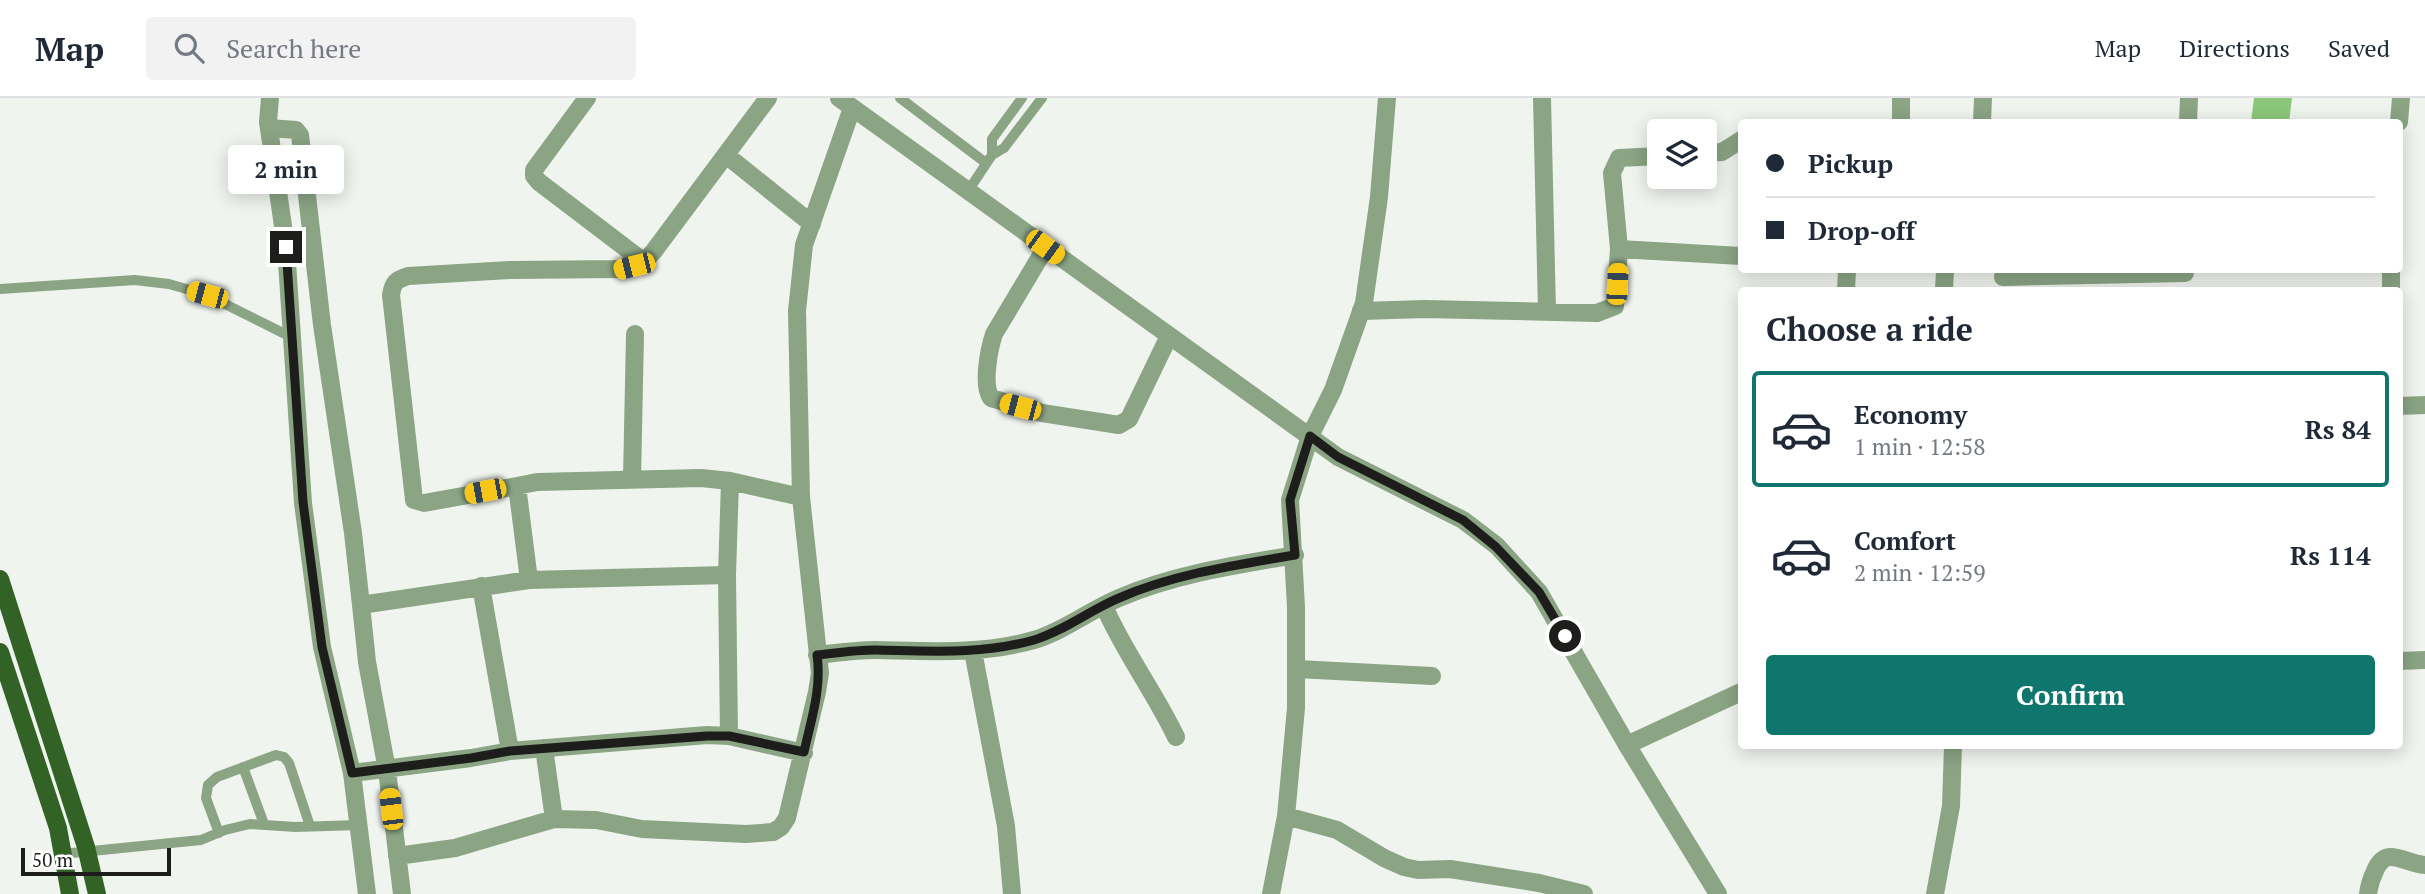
<!DOCTYPE html>
<meta charset="utf-8">
<style>
body{margin:0;font-family:"PT Serif",serif;background:#f2f2f3;color:#1f2937;height:100vh;display:flex;flex-direction:column;font-size:26px;white-space:nowrap}
*{box-sizing:border-box;margin:0}
p{font-size:23px;color:#747a83}
.icon{flex:none;width:38px;height:38px;fill:none;stroke:currentColor;stroke-width:2;stroke-linecap:round;stroke-linejoin:round}
.map{position:relative;flex:1;overflow:hidden}
.details{position:absolute;left:1738px;top:189px;width:665px;height:462px;display:flex;flex-direction:column;background:#fff;border-radius:7px;box-shadow:0 4px 18px #0003}
.details>*{flex:none}
.guide{position:absolute;left:1738px;top:21px;width:665px;height:154px;border-radius:7px;box-shadow:0 4px 18px #0003;display:grid;align-content:center;height:154px;padding:0 28px;background:#fff}
.buttons{position:absolute;left:1647px;top:21px;display:grid;gap:14px}
.buttons a{display:grid;place-items:center;width:70px;height:70px;border-radius:7px;background:#fff;box-shadow:0 4px 18px #0003;font-size:35px}
.scale{position:absolute;left:21px;bottom:18px;width:150px;box-sizing:border-box;padding-left:7px;border:4px solid #1d1e1c;border-top:0;font-size:19px;line-height:24px;white-space:nowrap;color:#1d1e1c;-webkit-text-stroke:5px #fff;paint-order:stroke}
.end{position:absolute;width:32px;height:32px;margin:-16px;border:9px solid #1d1e1c;background:#fff;box-shadow:0 0 0 4px #fff}
.from{border-radius:50%}
.bubble{position:absolute;height:49px;border-radius:7px;background:#fff;box-shadow:0 4px 18px #0003;font-size:23px;font-weight:700;line-height:49px;text-align:center}
.car{position:absolute;width:21px;height:42px;margin:-21px -10px;border-radius:9px;box-shadow:0 0 5px 2px #0007;background:linear-gradient(#f5c518 24%,#345 0 40%,#f5c518 0 76%,#345 0 86%,#f5c518 0)}
.guide b{display:flex;align-items:center;gap:24px;height:66px;font-size:26px}
.guide b+b{border-top:2px solid #e0e1e3}
.guide i{width:18px;height:18px;background:#1f2937}
ul{padding:0;list-style:none}
li{display:flex;align-items:center;gap:21px;height:116px;margin:0 14px 10px;padding:0 14px;border:4px solid transparent;border-radius:7px}
li div{flex:1}
li b{display:block;font-size:26px}
li em{font-style:normal;font-weight:700}
li.selected{border-color:#0f766e}
li>.icon{width:63px;height:63px;stroke-width:1.5}
h2{padding:0 28px;font-size:32px;line-height:84px}
.action{display:flex;gap:14px;margin-top:auto;padding:14px 28px}
.action a{flex:1;height:80px;border-radius:7px;background:#0f766e;color:#fff;font-size:28px;font-weight:700;line-height:80px;text-align:center}
header{display:flex;align-items:center;gap:42px;box-sizing:border-box;height:98px;padding:0 35px;background:#fff;border-bottom:2px solid #e0e1e3}
header strong{font-size:33px}
nav{display:flex;gap:38px;margin-inline-start:auto;font-size:24px}
.search{width:490px;height:63px;background:#f2f2f3;display:flex;align-items:center;gap:18px;box-sizing:border-box;padding:0 24px;border-radius:7px;color:#747a83;font-size:26px}
.map>svg:first-child{display:block}
.building{fill:#8ac77a}
.lines{fill:none;stroke-linecap:round;stroke-linejoin:round}
.service{stroke:#8aa484;stroke-width:10}
.minor{stroke:#8aa484;stroke-width:18}
.tertiary{stroke:#8aa484;stroke-width:18}
.primary{stroke:#336226;stroke-width:18}
.route{stroke:#1d1e1c;stroke-width:9}
</style>
<header>
<strong>Map</strong>
<div class="search"><svg class="icon" aria-label="search" viewBox="0 0 24 24"><circle cx="10" cy="10" r="6"/><path d="M15 15l6 6"/></svg>Search here</div>
<nav><a>Map</a><a>Directions</a><a>Saved</a></nav>
</header>
<div class="map">
<svg width="2425" height="796" viewBox="0 0 2425 796">
<rect width="100%" height="100%" fill="#f0f4ee"/>
<!-- building -->
<path class="building" d="M2254,0H2292L2289,24H2251Z"/>
<g class="lines">
<!-- service -->
<path class="service" d="M900,0L986,65
M992,57V41L1022,0
M968,93L992,57L1004,50L1042,0
M0,191L135,182L169,186L207,197L291,239
M243,669L264,726
M219,735L206,700L208,687L217,679L276,657L284,659L289,665L310,728
M62,756L201,742L225,732L250,726L295,729L360,727"/>
<!-- minor -->
<path class="minor" d="M587,0L534,72V78L539,84L644,164
M1542,0L1547,214
M1901,24V0
M1982,24L1983,0
M2188,24L2189,0
M2399,24L2401,0
M269,30L296,32L300,37L322,227L353,435L361,507
M1704,55L1722,54L1741,42
M726,57L812,126
M1046,149L994,236C989,251 982,287 991,300L1042,315L1119,327L1129,321L1169,238
M1619,151L1741,158
M2003,179L2185,175
M1846,192L1847,172
M1944,192L1945,172
M2391,192V172
M1361,213L1425,211L1597,215L1615,208L1619,151L1612,75L1619,60L1659,58
M2399,308L2425,307
M632,381L635,236
M517,388L424,405L414,402L391,197C393,184 396,182 408,178L510,172L621,171L644,164L654,153L768,0
M727,477L730,383
M529,482L517,388L537,384L701,380L730,383L801,399
M481,488L510,653
M1104,508C1124,554 1154,593 1176,639
M973,553L1006,728L1012,796
M817,557C836,555 856,552 875,552C929,553 981,557 1034,542C1064,533 1090,512 1119,500C1174,476 1236,467 1295,457
M2399,563L2425,562
M1297,571L1432,578
M1627,647L1741,594
M544,650L554,721L596,722L642,731L746,736L773,734L781,729L787,720L817,594L820,575L801,399L797,213L804,147L852,10
M352,675L471,660L510,653L707,637L729,638L804,655
M1286,718L1337,732L1384,760L1404,769L1418,772L1450,771L1539,785L1584,796
M397,758L455,750L554,721
M402,796L387,672L367,564L361,507L529,482L727,477L729,638
M1271,796L1286,718L1296,610V509L1290,402L1310,338
M1935,796L1951,708L1953,648
M2368,796C2369,788 2371,781 2375,773C2386,746 2404,766 2425,767"/>
<!-- tertiary -->
<path class="tertiary" d="M270,0L268,24L286,149L303,405L322,549L352,675L367,796
M839,0L1338,359L1463,422L1497,448L1539,494L1627,647L1718,796
M1310,338L1333,292L1364,205L1379,99L1387,0"/>
<!-- primary -->
<path class="primary" d="M0,481L86,749L97,796
M0,554L58,730L70,796"/>
</g>
<g class="lines">
<!-- route -->
<path class="route" d="M286,149L303,404L322,549L352,675L471,660L510,653L707,638H729L804,654C811,622 822,590 817,557C836,555 856,552 875,552C929,553 981,557 1034,542C1064,533 1090,512 1119,500C1174,476 1236,467 1295,457L1290,402L1310,338L1338,359L1463,422L1496,449L1539,494L1565,538"/>
</g>
</svg>
<div class="buttons">
<a><svg class="icon" aria-label="layers" viewBox="0 0 24 24"><path d="M12 4l9 5-9 5-9-5zM3 14l9 5 9-5"/></svg></a>
</div>
<div class="scale">50 m</div>
<i class="end from" style="left:1565px;top:538px"></i>
<i class="end" style="left:286px;top:149px"></i>
<div class="bubble" style="left:228px;top:47px;width:116px">2 min</div>
<i class="car" style="left:1045px;top:149px;rotate:126deg"></i>
<i class="car" style="left:634px;top:168px;rotate:256deg"></i>
<i class="car" style="left:1617px;top:186px;rotate:3deg"></i>
<i class="car" style="left:207px;top:197px;rotate:285deg"></i>
<i class="car" style="left:1020px;top:309px;rotate:285deg"></i>
<i class="car" style="left:485px;top:393px;rotate:259deg"></i>
<i class="car" style="left:391px;top:711px;rotate:353deg"></i>
<div class="guide">
<b><i class="from"></i>Pickup</b>
<b><i></i>Drop-off</b>
</div>
<section class="details">
<h2>Choose a ride</h2>
<ul>
<li class="selected"><svg class="icon" aria-label="car" viewBox="0 0 24 24"><path d="M5 17H2v-5l4-1 3-4h7l3 4 3 1v5h-3M9 17h6M6 11h13"/><circle cx="7" cy="17" r="2"/><circle cx="17" cy="17" r="2"/></svg><div><b>Economy</b><p>1 min · 12:58</p></div><em>Rs 84</em></li>
<li><svg class="icon" aria-label="car" viewBox="0 0 24 24"><path d="M5 17H2v-5l4-1 3-4h7l3 4 3 1v5h-3M9 17h6M6 11h13"/><circle cx="7" cy="17" r="2"/><circle cx="17" cy="17" r="2"/></svg><div><b>Comfort</b><p>2 min · 12:59</p></div><em>Rs 114</em></li>
</ul>
<div class="action"><a>Confirm</a></div>
</section>
</div>
